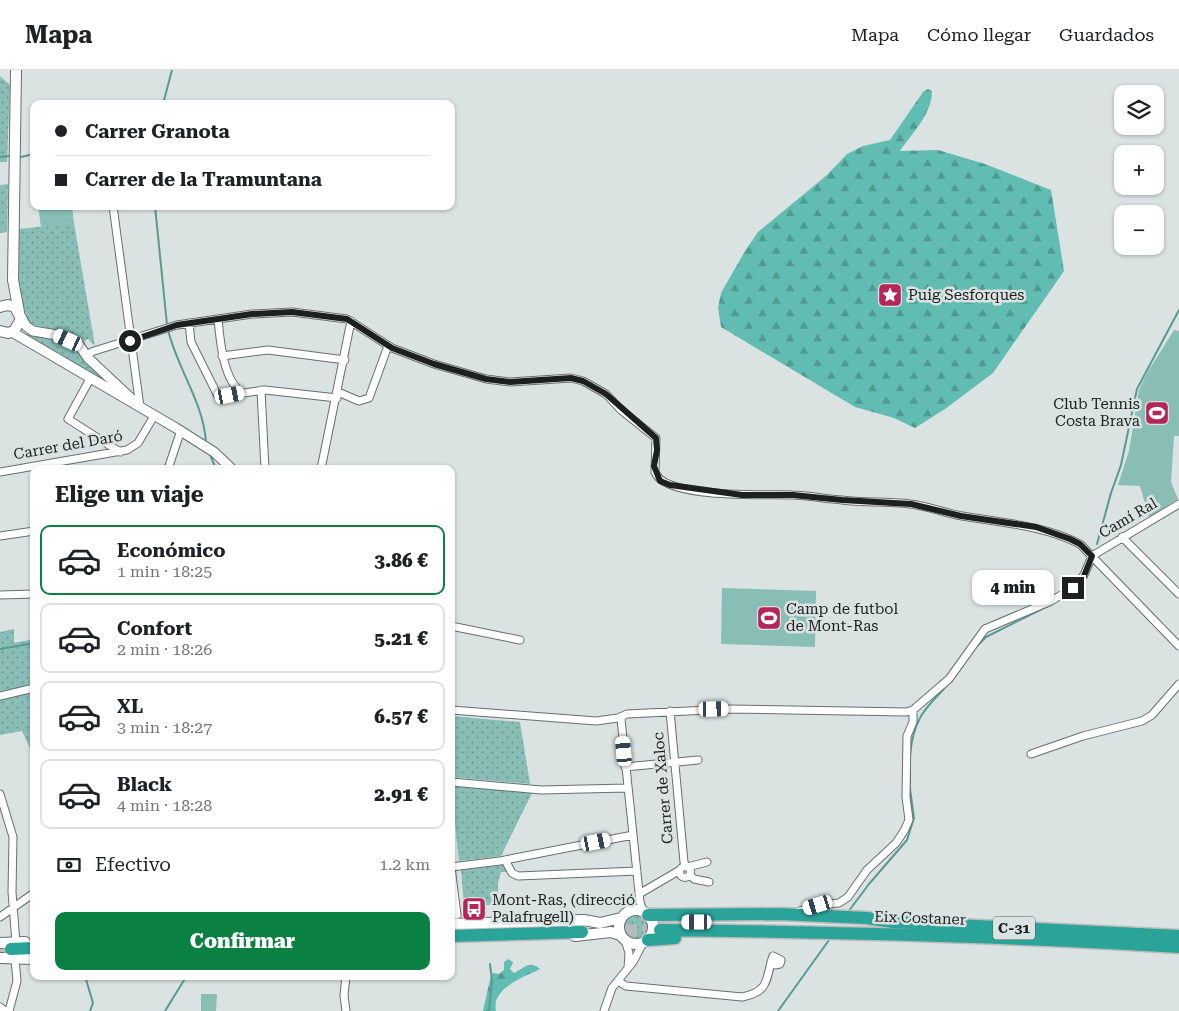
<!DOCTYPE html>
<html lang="es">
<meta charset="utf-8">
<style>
body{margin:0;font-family:"Roboto Serif",serif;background:#f6f6f6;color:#202124;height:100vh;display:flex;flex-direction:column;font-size:19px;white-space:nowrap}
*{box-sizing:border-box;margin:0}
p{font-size:16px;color:#757577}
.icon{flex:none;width:28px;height:28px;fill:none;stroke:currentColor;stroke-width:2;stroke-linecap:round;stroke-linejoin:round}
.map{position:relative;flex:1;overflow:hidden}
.side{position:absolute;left:30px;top:395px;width:425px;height:515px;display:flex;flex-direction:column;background:#fff;border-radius:10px;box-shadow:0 1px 4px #0004}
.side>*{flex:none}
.top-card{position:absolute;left:30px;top:30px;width:425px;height:110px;border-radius:10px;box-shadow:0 1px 4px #0004;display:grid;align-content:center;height:110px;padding:0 25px;background:#fff}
.buttons{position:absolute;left:1114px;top:15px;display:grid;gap:10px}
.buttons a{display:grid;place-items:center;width:50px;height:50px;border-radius:10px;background:#fff;box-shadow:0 1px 4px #0004;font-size:25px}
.end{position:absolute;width:22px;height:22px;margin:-11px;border:6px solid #1d2020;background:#fff;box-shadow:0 0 0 2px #fff}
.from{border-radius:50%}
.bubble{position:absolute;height:35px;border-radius:10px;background:#fff;box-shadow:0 1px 4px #0004;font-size:16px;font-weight:800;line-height:35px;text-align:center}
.car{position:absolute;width:15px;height:30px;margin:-15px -8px;border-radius:6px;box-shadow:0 0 4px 1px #0007;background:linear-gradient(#fff 24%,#345 0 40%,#fff 0 76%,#345 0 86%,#fff 0)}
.top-card b{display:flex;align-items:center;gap:18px;height:48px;font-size:19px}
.top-card b+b{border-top:1px solid #e0e0e0}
.top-card i{width:12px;height:12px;background:#202124}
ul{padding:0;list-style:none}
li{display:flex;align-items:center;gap:15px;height:70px;margin:0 10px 8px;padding:0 15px;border:2px solid #e0e0e0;border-radius:10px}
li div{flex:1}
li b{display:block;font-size:19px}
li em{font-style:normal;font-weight:800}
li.selected{border-color:#0b8043}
li>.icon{width:45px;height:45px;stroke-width:1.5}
h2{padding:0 25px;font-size:22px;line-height:60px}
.pay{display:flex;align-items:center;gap:12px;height:55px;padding:0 25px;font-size:19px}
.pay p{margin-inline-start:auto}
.button{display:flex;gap:10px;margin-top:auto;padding:10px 25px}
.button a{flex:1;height:58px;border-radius:10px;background:#0b8043;color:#fff;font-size:20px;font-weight:800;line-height:58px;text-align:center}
header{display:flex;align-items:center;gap:30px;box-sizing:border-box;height:70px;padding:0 25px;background:#fff;border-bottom:1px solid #e0e0e0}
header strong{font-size:24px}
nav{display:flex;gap:28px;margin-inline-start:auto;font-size:18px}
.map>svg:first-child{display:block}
.grass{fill:url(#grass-dots)}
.forest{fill:url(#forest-firs)}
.pitch{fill:#88beb6}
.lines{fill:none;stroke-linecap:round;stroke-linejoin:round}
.stream{stroke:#589a92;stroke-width:2}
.motorway-tunnel{stroke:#b4bcbb;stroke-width:12;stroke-dasharray:12 6;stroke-linecap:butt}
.minor-casing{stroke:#676f6e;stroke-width:9}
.tertiary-casing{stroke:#676f6e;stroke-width:11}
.secondary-casing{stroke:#676f6e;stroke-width:12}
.motorway-casing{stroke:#bbbcbc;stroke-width:15}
.minor{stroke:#fff;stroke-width:7}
.tertiary{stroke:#fff;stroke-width:9}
.secondary{stroke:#fff;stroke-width:10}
.motorway{stroke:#2aa398;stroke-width:12}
.route{stroke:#1d2020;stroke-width:6}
.labels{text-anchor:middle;stroke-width:5;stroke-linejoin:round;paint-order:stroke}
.shield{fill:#dae3e2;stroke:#565a5a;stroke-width:1}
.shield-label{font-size:14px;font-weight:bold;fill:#1d2020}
.poi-label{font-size:15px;fill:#1d2020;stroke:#dae3e2;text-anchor:start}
.street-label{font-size:15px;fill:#1d2020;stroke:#dae3e2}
</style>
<header>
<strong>Mapa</strong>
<nav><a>Mapa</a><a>Cómo llegar</a><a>Guardados</a></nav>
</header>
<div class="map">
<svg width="1179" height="941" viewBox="0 0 1179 941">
<defs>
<pattern id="grass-dots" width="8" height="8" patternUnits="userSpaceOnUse" patternTransform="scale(1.25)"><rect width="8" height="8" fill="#88beb6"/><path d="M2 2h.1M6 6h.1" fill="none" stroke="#6f9a94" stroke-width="1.8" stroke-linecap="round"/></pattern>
<pattern id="forest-firs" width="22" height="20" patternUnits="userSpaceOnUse" patternTransform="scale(1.25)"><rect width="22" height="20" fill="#61bdb2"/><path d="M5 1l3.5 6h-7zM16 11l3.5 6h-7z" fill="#4f9990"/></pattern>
</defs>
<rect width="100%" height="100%" fill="#dae3e2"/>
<!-- grass -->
<path class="grass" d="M0,6L10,15L7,92H0Z
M8,114L7,162L0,163V115Z
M74,153L95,276L88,269L82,272L59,261L30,254L19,226V159Z
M30,261L47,265L76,278L109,315L26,265Z
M14,559V573L34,569V614L0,622V562Z
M34,622V658L30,660L34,687L22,661L0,665V630Z
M451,646L520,652L530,714L451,707Z
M451,716L532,723L501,786L459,791Z
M505,795L508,802H501L498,813V835H464L461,800Z
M622 857a14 14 0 1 1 28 0a14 14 0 1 1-28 0Z"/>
<!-- forest -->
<path class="forest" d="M928,19L932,21C932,44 912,63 900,81L938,80L985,94L1051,120L1064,201L993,303L945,339L915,358L894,348L855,337L721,257L718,238L721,223L745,181L758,162L827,105L847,84L863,76L890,70L923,22Z
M508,889L513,892L510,899L514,903C523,899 529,889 540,899C524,907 491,918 496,941H483L491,905L493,903L499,904L504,900V892Z"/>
<!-- pitch -->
<path class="pitch" d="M38,136H72L74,153L41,157Z
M1174,260L1179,261V366H1174L1171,412L1178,429L1149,447L1140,416L1118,415L1129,381L1139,320L1147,303Z
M722,518L816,521L815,577L721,574Z
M201,924H217L216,941H201Z"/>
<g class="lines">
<!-- stream -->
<path class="stream" d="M163,34L172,0
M0,87L9,86
M21,87L34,84
M155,136L167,255
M168,260C177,298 204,333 206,373
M209,382L216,399
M1097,474L1111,423L1121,395L1137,319L1179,240
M1054,533L1081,516L1092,495
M976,577L986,567L1050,535
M0,579L34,573
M910,685C915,635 935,635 960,599
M848,842L869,814L907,770L914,748L910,719V689
M85,906L93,933L90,941
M165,941L186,907
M489,941L492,911L490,894
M778,941L829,870"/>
<!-- motorway-tunnel -->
<path class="motorway-tunnel" d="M607,861L660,860
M0,879H11"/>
<defs>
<path id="minor" d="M113,136L140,337
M218,249C220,270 223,310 242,323
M189,253L191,272L217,324L223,326L265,320L337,328
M222,286L268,280L345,290
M88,288L91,282L177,255L252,244L292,242L347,249L392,278L434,294L486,309L510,312L571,308L583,311L606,324L621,340L656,368L655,402C664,429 766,424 792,425C809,425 825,429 842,430C864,433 888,431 910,434C928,436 945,443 962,446C1003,453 1042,455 1080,474L1179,576
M90,309L68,349L120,382
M261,320L265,399
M338,322L359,331L369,328L388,276
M168,399L181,360
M321,399L351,251
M0,402L127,380L138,373L154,346
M0,466L34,461
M1122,467L1179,524
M1092,486L1179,434
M0,525L34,524
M451,556L520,570
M0,626L34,618
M451,640L596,651L618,648L627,644L729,639L906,642L913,640L949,609L985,559L1051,531L1073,518L1084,505L1092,486
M670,641L684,792L686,797
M623,646L621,649L640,832L643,841
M1031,684L1083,666L1142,651L1152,645L1179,614
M625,697L698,690
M451,712L541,720L627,718
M0,724L13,767L12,822L16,873
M505,790L512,803L518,806L637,801
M679.5 802a5.5 5.5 0 1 1 11 0a5.5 5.5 0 1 1-11 0Z
M451,797L500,791L633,765
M451,797L457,845
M687,797L707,792
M690,805L694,809L709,812
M639,824L680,800
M797,842L818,835L839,833L848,827L867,800L896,773L904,761L909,750L906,727L907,666L913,652V640
M0,847L34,823
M625,870L629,883L628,898
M346,906L344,925L346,941
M618,911L626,916L742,927C766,922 766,914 771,892L775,895L780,894L781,890L773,886L771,892
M0,937L5,941
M9,941L17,911L15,889
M604,941L612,918L633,892L643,873"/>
<path id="tertiary" d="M20,245L26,256L33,261L57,265L79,275L88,288L135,332
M12,262L176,358L214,382L232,399"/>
<path id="secondary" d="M16,0L13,210L19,242
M0,237L8,235L15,237L21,249L14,261L8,263L0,261
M619 857a17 17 0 1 1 34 0a17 17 0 1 1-34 0Z
M451,854L584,850L600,853L621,848
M575,866L611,862L620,865
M0,873L25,872
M0,888L34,889"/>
<path id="motorway" d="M648,845L779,844L867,848L893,852L1179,866
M660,860C833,862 1006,866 1179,877
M451,866L582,862
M648,870L675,868
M11,879L34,878"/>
</defs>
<!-- minor casing -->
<use href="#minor" class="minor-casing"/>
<!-- tertiary casing -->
<use href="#tertiary" class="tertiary-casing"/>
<!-- secondary casing -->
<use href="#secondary" class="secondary-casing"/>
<!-- motorway casing -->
<use href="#motorway" class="motorway-casing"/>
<!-- minor -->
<use href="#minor" class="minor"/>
<!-- tertiary -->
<use href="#tertiary" class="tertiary"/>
<!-- secondary -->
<use href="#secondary" class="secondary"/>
<!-- motorway -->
<use href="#motorway" class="motorway"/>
</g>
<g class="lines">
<!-- route -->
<path class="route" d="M130,271L177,255L252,244L292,242L347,249L392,278L434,294L486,309L510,312L571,308L583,311L606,324L656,368L657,380L654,396L660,411L670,415L742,425H793L842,430L911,434L961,446L1036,457L1070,469L1080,474L1092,486L1084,506L1073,518"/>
</g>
<!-- icons -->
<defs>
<symbol id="sight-square" viewBox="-11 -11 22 22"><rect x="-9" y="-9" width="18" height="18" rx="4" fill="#b42658" stroke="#dae3e2"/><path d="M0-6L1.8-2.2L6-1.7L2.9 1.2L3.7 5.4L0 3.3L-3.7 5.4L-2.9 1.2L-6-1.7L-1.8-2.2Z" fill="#fff"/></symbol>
<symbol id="stadium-square" viewBox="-11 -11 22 22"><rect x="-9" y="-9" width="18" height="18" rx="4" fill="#b42658" stroke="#dae3e2"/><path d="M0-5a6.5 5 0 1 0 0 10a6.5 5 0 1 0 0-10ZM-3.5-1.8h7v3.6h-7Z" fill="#fff"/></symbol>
<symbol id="bus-square" viewBox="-11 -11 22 22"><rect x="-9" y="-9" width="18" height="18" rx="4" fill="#b42658" stroke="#dae3e2"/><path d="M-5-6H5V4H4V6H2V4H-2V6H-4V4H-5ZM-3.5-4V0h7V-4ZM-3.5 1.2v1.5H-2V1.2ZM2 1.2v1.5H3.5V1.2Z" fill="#fff"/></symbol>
</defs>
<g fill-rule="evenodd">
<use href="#sight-square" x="876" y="211" width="28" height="28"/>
<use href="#stadium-square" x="1143" y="329" width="28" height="28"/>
<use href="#stadium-square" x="755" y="534" width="28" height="28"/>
<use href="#bus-square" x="460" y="825" width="28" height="28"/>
</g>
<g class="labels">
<!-- shield labels -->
<rect class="shield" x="993" y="846.5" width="42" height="23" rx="4"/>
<g class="shield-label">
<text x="1014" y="863">C-31</text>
</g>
<!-- poi labels -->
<g class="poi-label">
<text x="908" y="230">Puig Sesforques</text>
<text x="1140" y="339" text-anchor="end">Club Tennis<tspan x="1140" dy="17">Costa Brava</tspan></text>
<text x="786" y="544">Camp de futbol<tspan x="786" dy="17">de Mont-Ras</tspan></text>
<text x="492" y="835">Mont-Ras, (direcció<tspan x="492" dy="17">Palafrugell)</tspan></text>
</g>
<!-- street labels -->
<g class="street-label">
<text transform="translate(68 375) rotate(-10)" y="5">Carrer del Daró</text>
<text transform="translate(1128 448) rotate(-30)" y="5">Camí Ral</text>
<text transform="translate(663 718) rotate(-95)" y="5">Carrer de Xaloc</text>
<text transform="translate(920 848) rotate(2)" y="5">Eix Costaner</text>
</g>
</g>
</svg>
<div class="buttons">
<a><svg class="icon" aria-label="layers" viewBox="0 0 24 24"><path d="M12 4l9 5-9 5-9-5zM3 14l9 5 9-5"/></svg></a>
<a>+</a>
<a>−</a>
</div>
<i class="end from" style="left:130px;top:271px"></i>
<i class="end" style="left:1073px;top:518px"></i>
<div class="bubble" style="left:972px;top:500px;width:82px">4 min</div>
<i class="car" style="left:68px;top:270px;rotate:295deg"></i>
<i class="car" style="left:230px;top:325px;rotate:79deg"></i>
<i class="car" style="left:714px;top:639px;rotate:89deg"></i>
<i class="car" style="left:624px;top:681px;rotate:355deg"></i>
<i class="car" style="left:596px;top:772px;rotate:79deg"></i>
<i class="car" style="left:818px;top:835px;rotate:253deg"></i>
<i class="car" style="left:697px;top:852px;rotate:270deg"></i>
<div class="top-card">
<b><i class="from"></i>Carrer Granota</b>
<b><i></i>Carrer de la Tramuntana</b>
</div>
<section class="side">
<h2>Elige un viaje</h2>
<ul>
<li class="selected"><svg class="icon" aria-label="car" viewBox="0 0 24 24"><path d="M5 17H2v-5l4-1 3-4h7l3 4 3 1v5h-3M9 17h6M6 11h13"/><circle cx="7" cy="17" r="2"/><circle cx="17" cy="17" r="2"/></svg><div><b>Económico</b><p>1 min · 18:25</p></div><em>3.86 €</em></li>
<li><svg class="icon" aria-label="car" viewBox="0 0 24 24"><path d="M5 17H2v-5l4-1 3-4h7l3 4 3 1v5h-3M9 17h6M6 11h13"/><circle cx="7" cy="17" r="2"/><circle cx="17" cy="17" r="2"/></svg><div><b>Confort</b><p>2 min · 18:26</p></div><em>5.21 €</em></li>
<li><svg class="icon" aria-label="car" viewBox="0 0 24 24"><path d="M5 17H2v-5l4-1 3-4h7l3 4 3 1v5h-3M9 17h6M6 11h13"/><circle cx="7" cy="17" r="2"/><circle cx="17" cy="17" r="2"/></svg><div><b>XL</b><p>3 min · 18:27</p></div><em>6.57 €</em></li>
<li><svg class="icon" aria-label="car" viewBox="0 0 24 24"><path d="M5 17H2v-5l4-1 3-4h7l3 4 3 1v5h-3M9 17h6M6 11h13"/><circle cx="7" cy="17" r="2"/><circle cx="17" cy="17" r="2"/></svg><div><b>Black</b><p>4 min · 18:28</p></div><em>2.91 €</em></li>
</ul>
<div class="pay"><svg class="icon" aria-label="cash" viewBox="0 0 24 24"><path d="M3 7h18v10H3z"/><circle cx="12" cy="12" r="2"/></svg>Efectivo<p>1.2 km</p></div>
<div class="button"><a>Confirmar</a></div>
</section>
</div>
